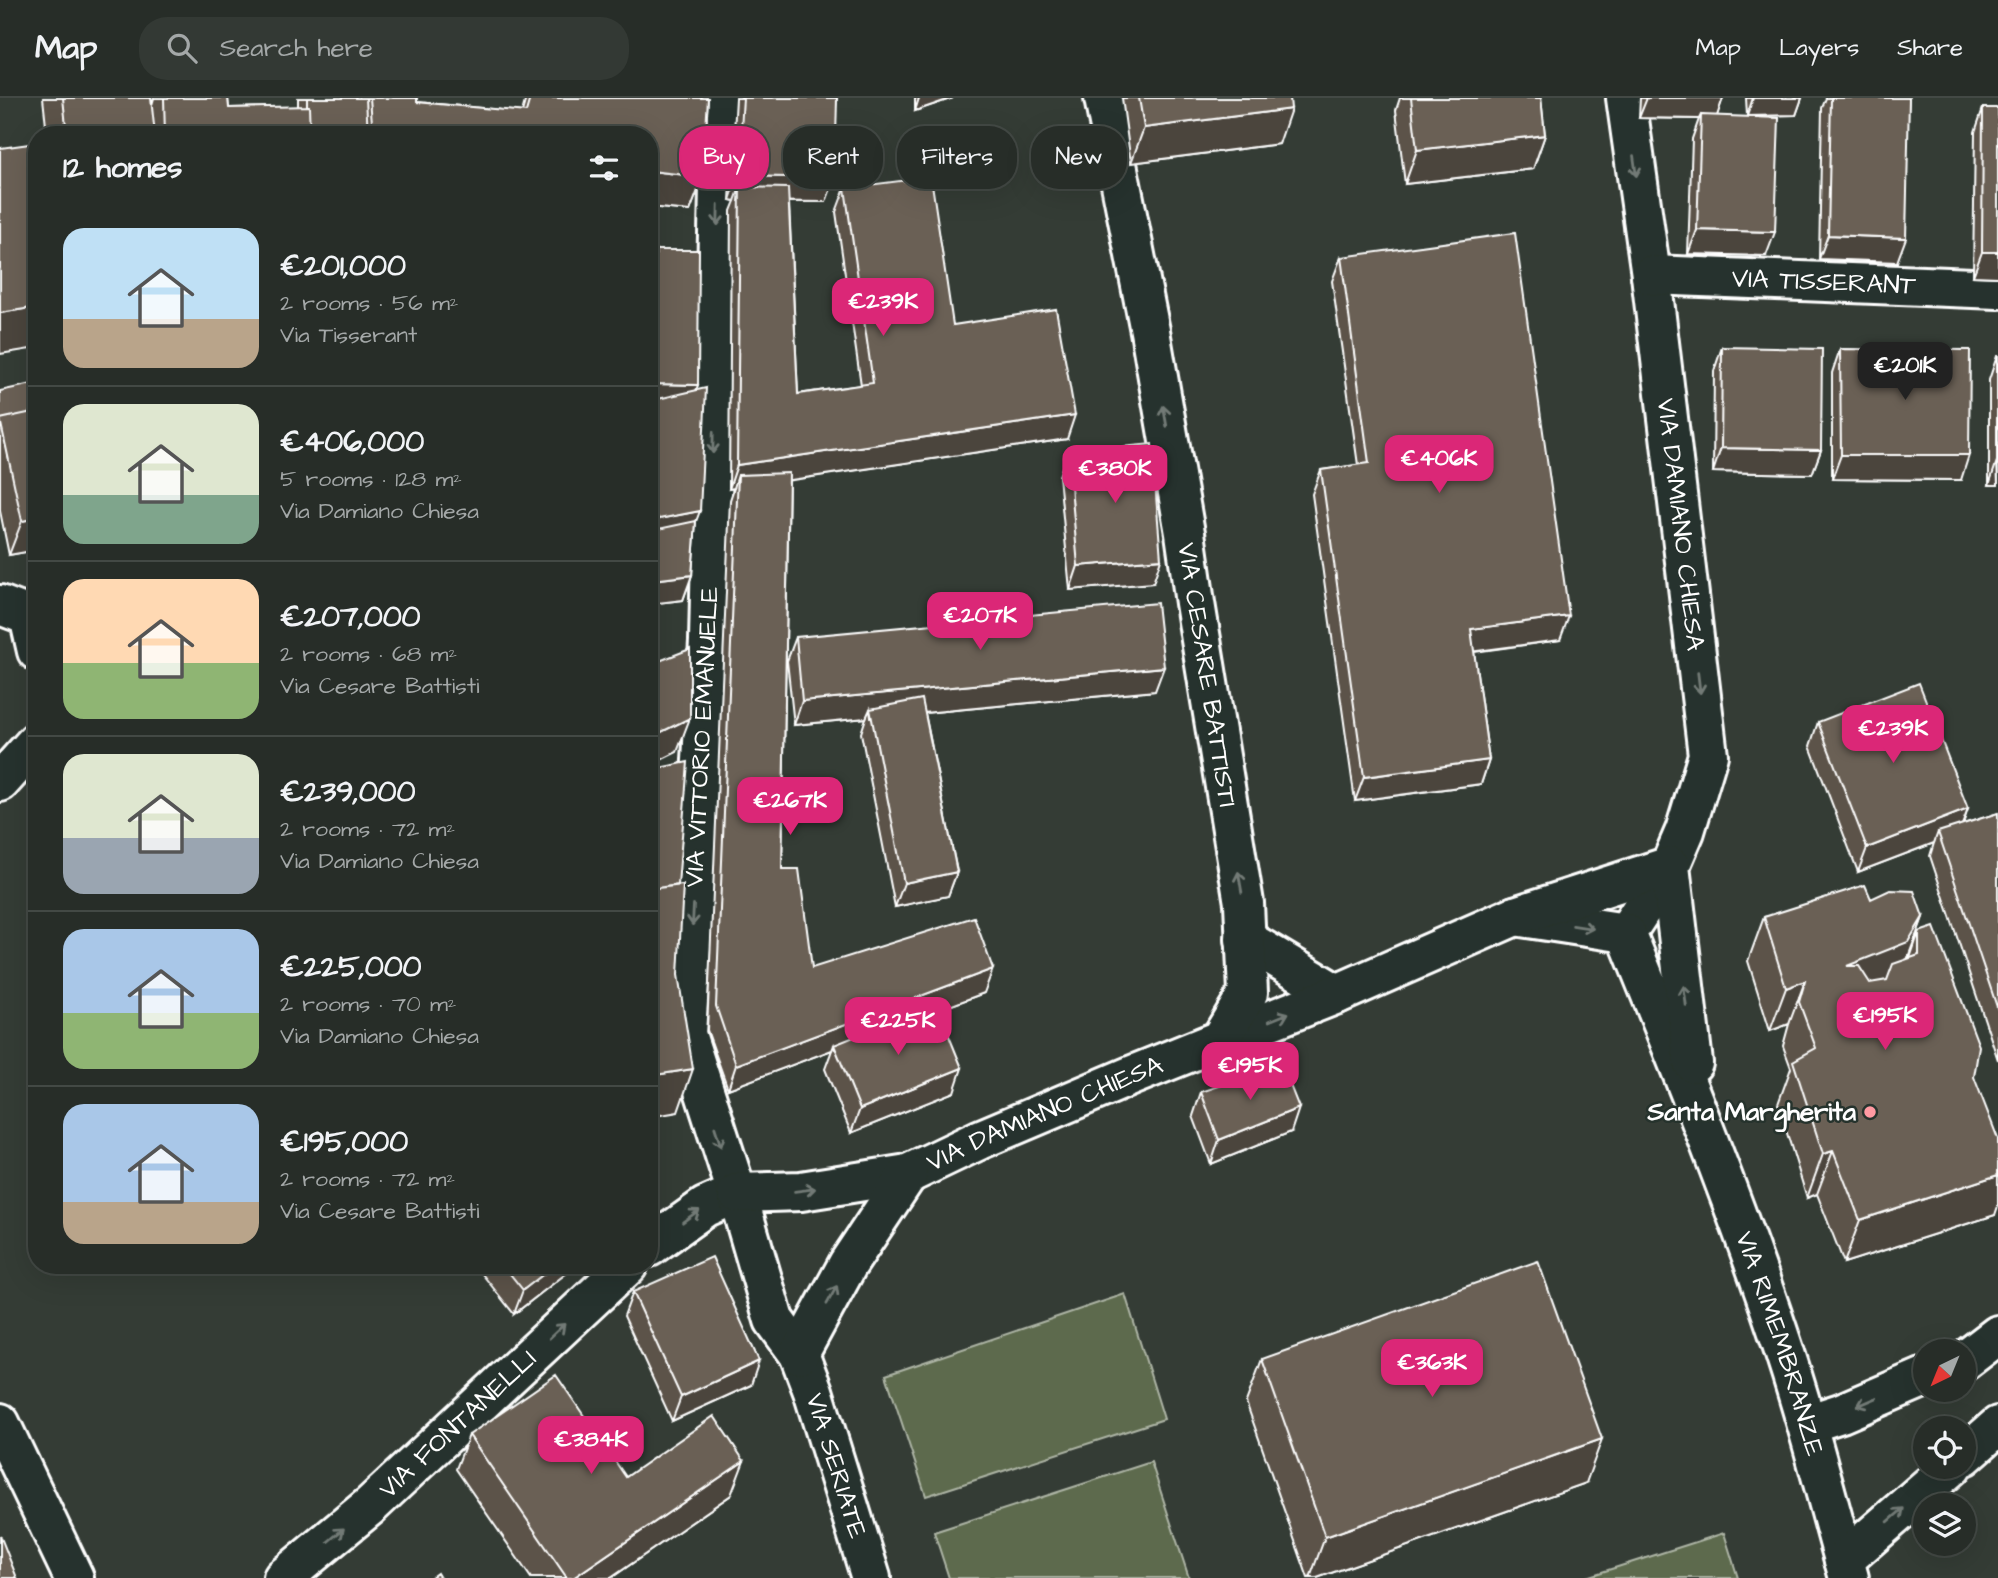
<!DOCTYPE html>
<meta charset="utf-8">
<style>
body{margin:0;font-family:"Architects Daughter",sans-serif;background:#333934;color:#f1f3f6;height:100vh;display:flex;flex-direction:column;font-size:26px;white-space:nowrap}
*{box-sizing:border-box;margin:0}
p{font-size:23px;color:#a4a8a8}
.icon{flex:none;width:38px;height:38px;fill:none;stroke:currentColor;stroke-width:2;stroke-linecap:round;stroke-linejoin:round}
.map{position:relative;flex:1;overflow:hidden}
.drawer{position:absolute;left:28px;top:28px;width:630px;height:1148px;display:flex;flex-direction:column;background:#272d28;border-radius:28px;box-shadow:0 7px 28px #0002,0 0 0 2px #434945}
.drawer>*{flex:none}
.guide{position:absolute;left:679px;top:28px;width:665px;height:63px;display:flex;gap:14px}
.needle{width:46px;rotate:223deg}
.buttons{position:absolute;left:1913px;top:1241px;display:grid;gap:14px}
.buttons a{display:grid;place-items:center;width:63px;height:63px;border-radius:50%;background:#272d28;box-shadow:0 7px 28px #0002,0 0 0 2px #434945;font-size:35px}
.price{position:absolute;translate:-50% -60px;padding:0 16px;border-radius:14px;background:#db2777;color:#fff;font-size:23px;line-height:46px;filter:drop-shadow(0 2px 4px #0008)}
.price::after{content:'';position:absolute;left:50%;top:42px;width:21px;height:16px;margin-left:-10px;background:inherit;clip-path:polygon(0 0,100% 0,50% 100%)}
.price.current{background:#222;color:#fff}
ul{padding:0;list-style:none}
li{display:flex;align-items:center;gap:21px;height:175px;padding:0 35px}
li+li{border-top:2px solid #434945}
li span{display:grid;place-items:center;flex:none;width:196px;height:140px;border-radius:21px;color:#555}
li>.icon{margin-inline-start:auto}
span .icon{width:84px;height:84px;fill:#fffc;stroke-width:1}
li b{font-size:30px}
h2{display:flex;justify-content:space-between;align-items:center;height:84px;padding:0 35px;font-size:30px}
.chip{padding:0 24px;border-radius:28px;background:#272d28;box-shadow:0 7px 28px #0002,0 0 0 2px #434945;font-size:24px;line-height:63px}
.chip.current{background:#db2777;color:#fff}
header{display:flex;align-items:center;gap:42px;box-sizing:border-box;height:98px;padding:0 35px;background:#272d28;border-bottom:2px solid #434945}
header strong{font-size:33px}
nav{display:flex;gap:38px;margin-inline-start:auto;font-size:24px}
.search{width:490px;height:63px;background:#333934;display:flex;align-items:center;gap:18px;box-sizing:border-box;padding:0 24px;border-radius:28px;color:#a4a8a8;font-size:26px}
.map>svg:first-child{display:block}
</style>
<header>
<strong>Map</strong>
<div class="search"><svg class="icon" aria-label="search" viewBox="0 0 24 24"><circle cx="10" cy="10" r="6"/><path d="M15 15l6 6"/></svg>Search here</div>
<nav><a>Map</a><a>Layers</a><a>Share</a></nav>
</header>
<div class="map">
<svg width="1998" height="1480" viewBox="0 0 1998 1480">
<rect width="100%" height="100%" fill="#343c35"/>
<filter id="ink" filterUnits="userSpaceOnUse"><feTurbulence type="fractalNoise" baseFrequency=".0143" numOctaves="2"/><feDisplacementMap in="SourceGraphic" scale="14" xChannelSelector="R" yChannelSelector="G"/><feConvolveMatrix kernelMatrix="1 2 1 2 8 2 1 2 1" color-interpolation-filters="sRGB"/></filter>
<g filter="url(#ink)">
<path fill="#5d6b4d" stroke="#aeb5a6" stroke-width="2" d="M 1125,1196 L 1164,1321 L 926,1398 L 886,1277 Z
M 1151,1364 L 1189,1480 L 949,1480 L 934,1434 Z
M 1724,1435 L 1738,1480 L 1583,1480 Z"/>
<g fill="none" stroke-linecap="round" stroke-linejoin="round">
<defs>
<g id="street">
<path id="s1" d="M 1626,0 L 1651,177 L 1708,657 L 1685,733 L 1670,768 L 1626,835"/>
<path id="s2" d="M 1651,177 L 1998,191"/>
<path d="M 0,507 L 29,518 L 37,553"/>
<path d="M 0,684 L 37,643"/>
<path id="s3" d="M 1515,818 L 1626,835 C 1679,966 1732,1097 1777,1231 C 1805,1313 1826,1397 1849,1480"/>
<path d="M 1245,841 L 1337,896"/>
<path d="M 1220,942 L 1337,896 L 1515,818 L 1670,768 L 1693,965"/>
<path d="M 649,1149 L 705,1109 L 737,1095"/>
<path d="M 1964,1263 L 1998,1237"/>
<path d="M 0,1325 L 74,1480"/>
<path d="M 1807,1326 L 1841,1315 L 1925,1279"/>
<path d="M 1964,1358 L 1998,1328"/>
<path d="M 1844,1462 L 1952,1368"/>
<path id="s4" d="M 283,1480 L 370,1408 L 628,1167"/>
</g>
<g id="secondary">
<path id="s5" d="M 721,0 L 709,543 L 686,936 L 737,1095 L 774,1222 L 799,1256 L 813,1293 L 871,1480"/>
<path id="s6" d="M 737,1095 L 801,1093 L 908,1076 L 979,1042 L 1133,977 L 1220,942 L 1248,895 L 1244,805 L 1195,505 L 1185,435 L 1150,233 L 1104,0"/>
<path d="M 799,1256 L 848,1166 L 908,1076"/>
</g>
</defs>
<use href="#street" stroke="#fff" stroke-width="44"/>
<use href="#secondary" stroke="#fff" stroke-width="44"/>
<use href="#street" stroke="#26332d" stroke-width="38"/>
<use href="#secondary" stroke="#26332d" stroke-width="38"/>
</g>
<path fill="#5c5349" stroke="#fff" stroke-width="2" d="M 43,0 L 151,0 L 152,7 L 154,0 L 228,0 L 229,10 L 298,9 L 298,0 L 417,0 L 417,4 L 522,14 L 526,0 L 708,0 L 703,79 L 690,113 L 649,109 L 649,37 L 47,37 Z
M 736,0 L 837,0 L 826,104 L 789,104 L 798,296 L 861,287 L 836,114 L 845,90 L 953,227 L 1067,341 L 789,382 L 782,771 L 812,870 L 984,895 L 938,912 L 954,994 L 851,1035 L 825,971 L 832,952 L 728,991 L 707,932 L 730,402 L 734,390 L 729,391 L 731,113 L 735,103 L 730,102 Z
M 915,0 L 953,0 L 915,13 Z
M 1122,0 L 1290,0 L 1279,46 L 1131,65 Z
M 1400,0 L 1541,0 L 1545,37 L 1533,71 L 1405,86 L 1396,12 Z
M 1640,0 L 1723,0 L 1717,17 L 1766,158 L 1688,156 L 1692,41 L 1699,21 L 1639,20 Z
M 1746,0 L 1802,0 L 1796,17 L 1747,18 Z
M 1826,0 L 1909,0 L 1897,164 L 1819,161 L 1822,10 Z
M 1983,10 L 1998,179 L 1973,178 L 1975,34 Z
M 656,152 L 696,292 L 696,423 L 692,477 L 683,502 L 649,506 L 649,170 Z
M 1341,159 L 1560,542 L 1474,554 L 1489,662 L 1481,686 L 1355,703 L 1312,396 L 1321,372 L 1358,367 L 1332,183 Z
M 1722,249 L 1821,352 L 1812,376 L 1713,374 L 1714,273 Z
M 1840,251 L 1961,382 L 1832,381 L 1832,275 Z
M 1997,258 L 1998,387 L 1989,387 L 1989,282 Z
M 0,293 L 37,452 L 9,457 L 0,413 Z
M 1068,354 L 1153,485 L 1070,492 L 1059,378 Z
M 796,539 L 1155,593 L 925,615 L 957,774 L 948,798 L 895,809 L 861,635 L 866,620 L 794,627 L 787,563 Z
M 1818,624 L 1968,711 L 1963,726 L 1998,715 L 1998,962 L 1930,758 L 1934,745 L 1858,774 L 1810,648 Z
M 1871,801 L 1923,819 L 1908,860 L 1910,860 L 1919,834 L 1974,979 L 1995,1117 L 1844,1165 L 1817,1096 L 1807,1100 L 1778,1006 L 1791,970 L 1783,948 L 1789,926 L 1770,933 L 1748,863 L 1764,819 Z
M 1201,994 L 1291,1034 L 1211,1066 L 1193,1018 Z
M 475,1167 L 577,1167 L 514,1216 Z
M 633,1194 L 751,1287 L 672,1323 L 624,1218 Z
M 1262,1261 L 1586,1385 L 1317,1480 L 1308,1480 L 1246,1304 Z
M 469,1337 L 626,1379 L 731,1397 L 611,1480 L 531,1480 L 456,1371 Z"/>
<path fill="#4b443c" stroke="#fff" stroke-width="2" d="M 919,0 L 953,0 L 915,13 Z
M 1647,0 L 1723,0 L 1716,21 L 1701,17 L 1699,21 L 1639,20 Z
M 1753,0 L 1802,0 L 1796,17 L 1747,18 Z
M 1291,11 L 1279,46 L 1131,65 L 1144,30 Z
M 1545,37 L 1533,71 L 1405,86 L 1417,52 Z
M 651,73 L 703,79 L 690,113 L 649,109 L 649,79 Z
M 738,78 L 835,80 L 826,104 L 739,103 L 740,89 L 735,103 L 730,102 Z
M 1697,132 L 1775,134 L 1766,158 L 1688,156 Z
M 1828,137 L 1906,140 L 1897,164 L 1819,161 Z
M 1982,154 L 1998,154 L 1998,179 L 1973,178 Z
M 37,209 L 37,250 L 0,256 L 0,215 Z
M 656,286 L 698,287 L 690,311 L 649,303 Z
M 1075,317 L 1067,341 L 738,390 L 738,377 L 734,390 L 729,391 L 737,367 Z
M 1721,350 L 1821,352 L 1812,376 L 1713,374 Z
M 1841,357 L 1969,357 L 1961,382 L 1832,381 Z
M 1997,363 L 1998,387 L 1989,387 Z
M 700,413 L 687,447 L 649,447 L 659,421 Z
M 37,420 L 37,452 L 9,457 L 22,423 Z
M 1161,461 L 1153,485 L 1070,492 L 1078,468 Z
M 692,477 L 683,502 L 649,506 L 649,484 L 653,482 Z
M 1569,518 L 1560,542 L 1462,555 L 1471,531 Z
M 1164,569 L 1155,593 L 871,620 L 870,611 L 866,620 L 794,627 L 802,603 Z
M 690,620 L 677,654 L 649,668 L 649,640 Z
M 1489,662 L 1481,686 L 1355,703 L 1364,679 Z
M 1968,711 L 1959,735 L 1938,734 L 1934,745 L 1858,774 L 1867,750 Z
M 957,774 L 948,798 L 895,809 L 904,785 Z
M 1923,819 L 1907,862 L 1892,888 L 1831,911 L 1847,868 Z
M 993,871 L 984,895 L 835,951 L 834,947 L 832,952 L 728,991 L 736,967 Z
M 1805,883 L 1789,926 L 1770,933 L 1786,890 Z
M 962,970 L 954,994 L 851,1035 L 860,1011 Z
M 693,971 L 678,1014 L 649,1019 L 649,978 Z
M 1299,1010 L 1291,1034 L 1211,1066 L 1219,1042 Z
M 1833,1053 L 1817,1096 L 1807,1100 L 1823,1056 Z
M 1998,1077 L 1998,1108 L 1995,1117 L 1844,1165 L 1860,1122 Z
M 555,1167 L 577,1167 L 514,1216 L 523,1192 Z
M 759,1263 L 751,1287 L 672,1323 L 681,1299 Z
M 1602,1341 L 1586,1385 L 1317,1480 L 1310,1480 L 1325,1439 Z
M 744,1363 L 731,1397 L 611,1480 L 573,1480 Z"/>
<path fill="#6b6155" stroke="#fff" stroke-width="2" d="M 63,0 L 151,0 L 155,37 L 67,37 Z
M 164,0 L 228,0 L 229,10 L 309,8 L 310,37 L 165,37 Z
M 307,0 L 366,0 L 368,37 L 310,37 L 309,8 L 307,8 Z
M 370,0 L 417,0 L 417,4 L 526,14 L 530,0 L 708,0 L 703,79 L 651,73 L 652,61 L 649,61 L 649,37 L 373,37 Z
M 743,0 L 837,0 L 835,80 L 738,78 Z
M 1139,0 L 1290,0 L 1291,11 L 1144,30 Z
M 1411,0 L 1541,0 L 1545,37 L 1417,52 Z
M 1831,0 L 1909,0 L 1906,140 L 1828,137 Z
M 1983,10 L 1998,10 L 1998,154 L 1982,154 Z
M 1701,17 L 1779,20 L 1775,134 L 1697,132 Z
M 37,45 L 37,209 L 0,215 L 0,50 Z
M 931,79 L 953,227 L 1056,211 L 1075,317 L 737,367 L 740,89 L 788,90 L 798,296 L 873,285 L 845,90 Z
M 1515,135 L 1569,518 L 1471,531 L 1489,662 L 1364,679 L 1321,372 L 1369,365 L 1341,159 Z
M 656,152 L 699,152 L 698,287 L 656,286 Z
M 1722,249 L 1822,251 L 1821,352 L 1721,350 Z
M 1840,251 L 1970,252 L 1969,357 L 1841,357 Z
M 1997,258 L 1998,258 L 1998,363 L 1997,363 Z
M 37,285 L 37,313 L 0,321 L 0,322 L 0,293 Z
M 706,290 L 700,413 L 659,421 L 649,407 L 649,303 Z
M 37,313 L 37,420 L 22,423 L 0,321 Z
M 1152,346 L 1161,461 L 1078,468 L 1068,354 Z
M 789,375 L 782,771 L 799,771 L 812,870 L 974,819 L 993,871 L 736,967 L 716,908 L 738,377 Z
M 696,423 L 692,477 L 653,482 L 649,484 L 649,433 Z
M 1157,505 L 1164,569 L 802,603 L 796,539 Z
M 690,551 L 690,620 L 649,640 L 649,567 Z
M 1919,585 L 1968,711 L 1867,750 L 1818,624 Z
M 922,601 L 957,774 L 904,785 L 870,611 Z
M 688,664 L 678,787 L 649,791 L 649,672 Z
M 1998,715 L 1998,912 L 1938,734 Z
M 683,787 L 678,877 L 693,971 L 649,978 L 649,791 Z
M 1865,787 L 1871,801 L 1890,792 L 1914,793 L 1923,819 L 1908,844 L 1847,868 L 1859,868 L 1870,885 L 1887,882 L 1893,866 L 1919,857 L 1919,834 L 1934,829 L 1979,948 L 1974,979 L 1998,1041 L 1998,1077 L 1860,1122 L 1833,1053 L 1823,1056 L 1793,963 L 1816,950 L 1799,904 L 1805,883 L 1786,890 L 1764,819 Z
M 936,906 L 962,970 L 860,1011 L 834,947 Z
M 1282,967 L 1299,1010 L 1219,1042 L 1201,994 Z
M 712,1159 L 759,1263 L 681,1299 L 633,1194 Z
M 1538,1163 L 1602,1341 L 1325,1439 L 1262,1261 Z
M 503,1167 L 555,1167 L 523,1192 Z
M 556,1277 L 626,1379 L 714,1318 L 744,1363 L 573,1480 L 567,1480 L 469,1337 Z
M 0,1437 L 17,1480 L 0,1480 Z
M 437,1475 L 440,1480 L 430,1480 Z"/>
<defs><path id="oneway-shaft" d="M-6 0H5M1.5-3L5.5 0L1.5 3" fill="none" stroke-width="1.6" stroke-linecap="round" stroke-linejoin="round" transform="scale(1.75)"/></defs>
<g stroke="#727a76">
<use href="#oneway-shaft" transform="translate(1635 68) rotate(82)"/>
<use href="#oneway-shaft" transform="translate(718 117) rotate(91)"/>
<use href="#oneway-shaft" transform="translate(1165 318) rotate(-100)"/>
<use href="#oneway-shaft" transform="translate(713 345) rotate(91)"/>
<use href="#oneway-shaft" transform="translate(1699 585) rotate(83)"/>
<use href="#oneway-shaft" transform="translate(1240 784) rotate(-100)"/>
<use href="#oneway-shaft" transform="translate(693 817) rotate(93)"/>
<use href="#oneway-shaft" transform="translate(1583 829) rotate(9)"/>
<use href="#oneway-shaft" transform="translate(1685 898) rotate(-97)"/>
<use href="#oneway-shaft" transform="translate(1279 919) rotate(-22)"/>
<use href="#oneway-shaft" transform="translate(718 1039) rotate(72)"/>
<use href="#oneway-shaft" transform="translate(805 1092) rotate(-7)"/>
<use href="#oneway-shaft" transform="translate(691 1118) rotate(-36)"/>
<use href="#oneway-shaft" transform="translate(832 1197) rotate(-61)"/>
<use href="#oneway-shaft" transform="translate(557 1233) rotate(-43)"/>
<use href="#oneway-shaft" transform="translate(1867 1304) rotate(157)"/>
<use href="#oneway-shaft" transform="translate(1896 1417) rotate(-41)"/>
<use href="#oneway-shaft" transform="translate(336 1437) rotate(-40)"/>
</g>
</g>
<circle fill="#ff9aa2" stroke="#26332d" stroke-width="2.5" cx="1870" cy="1014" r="7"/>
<g text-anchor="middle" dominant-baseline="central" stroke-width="5" stroke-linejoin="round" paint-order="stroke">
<g font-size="26" fill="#fff" stroke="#26332d">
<text stroke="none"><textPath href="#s2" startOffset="173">VIA TISSERANT</textPath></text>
<text stroke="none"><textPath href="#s1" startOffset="430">VIA DAMIANO CHIESA</textPath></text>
<text transform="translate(1207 577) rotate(81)">VIA CESARE BATTISTI</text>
<text transform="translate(702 639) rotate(-87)">VIA VITTORIO EMANUELE</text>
<text stroke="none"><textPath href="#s6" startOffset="322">VIA DAMIANO CHIESA</textPath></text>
<text stroke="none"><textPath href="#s3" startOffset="551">VIA RIMEMBRANZE</textPath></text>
<text stroke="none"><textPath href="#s4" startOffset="233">VIA FONTANELLI</textPath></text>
<text stroke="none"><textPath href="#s5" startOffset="1396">VIA SERIATE</textPath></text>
</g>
<g font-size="26" font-weight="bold" fill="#fff" stroke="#26332d" text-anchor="end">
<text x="1856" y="1014">Santa Margherita</text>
</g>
</g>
</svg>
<div class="buttons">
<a><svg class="needle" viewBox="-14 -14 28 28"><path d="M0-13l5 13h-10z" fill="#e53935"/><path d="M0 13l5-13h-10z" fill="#a4a8a8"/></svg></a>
<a><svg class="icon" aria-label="locate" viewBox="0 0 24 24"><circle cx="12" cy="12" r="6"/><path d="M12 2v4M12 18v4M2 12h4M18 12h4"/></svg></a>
<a><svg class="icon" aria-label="layers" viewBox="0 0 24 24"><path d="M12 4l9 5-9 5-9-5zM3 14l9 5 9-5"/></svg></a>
</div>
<b class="price" style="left:883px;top:240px">€239K</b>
<b class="price current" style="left:1905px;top:304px">€201K</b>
<b class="price" style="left:1439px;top:397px">€406K</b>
<b class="price" style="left:1115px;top:407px">€380K</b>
<b class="price" style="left:980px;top:554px">€207K</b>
<b class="price" style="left:1893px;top:667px">€239K</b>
<b class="price" style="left:790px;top:739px">€267K</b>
<b class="price" style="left:1885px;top:954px">€195K</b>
<b class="price" style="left:898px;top:959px">€225K</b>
<b class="price" style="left:1250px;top:1004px">€195K</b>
<b class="price" style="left:1432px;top:1301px">€363K</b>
<b class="price" style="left:591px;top:1378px">€384K</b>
<div class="guide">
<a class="chip current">Buy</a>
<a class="chip">Rent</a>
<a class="chip">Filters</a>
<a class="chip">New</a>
</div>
<section class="drawer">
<h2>12 homes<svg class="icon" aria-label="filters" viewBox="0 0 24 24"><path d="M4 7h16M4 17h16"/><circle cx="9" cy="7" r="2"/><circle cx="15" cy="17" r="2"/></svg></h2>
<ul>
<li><span style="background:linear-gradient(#bfe0f5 65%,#b9a48a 0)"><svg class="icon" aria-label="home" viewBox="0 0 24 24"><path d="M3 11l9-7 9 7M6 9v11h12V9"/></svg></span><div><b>€201,000</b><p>2 rooms · 56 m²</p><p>Via Tisserant</p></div></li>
<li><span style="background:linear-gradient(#dfe7d0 65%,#7fa58c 0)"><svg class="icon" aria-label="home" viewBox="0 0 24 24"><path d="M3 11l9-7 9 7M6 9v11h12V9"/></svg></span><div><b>€406,000</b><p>5 rooms · 128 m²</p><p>Via Damiano Chiesa</p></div></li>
<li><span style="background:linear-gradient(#ffd9b3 60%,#8fb573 0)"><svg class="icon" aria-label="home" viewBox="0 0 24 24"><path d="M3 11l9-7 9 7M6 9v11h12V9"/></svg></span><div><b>€207,000</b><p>2 rooms · 68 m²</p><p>Via Cesare Battisti</p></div></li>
<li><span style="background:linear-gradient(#dfe7d0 60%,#9aa5b1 0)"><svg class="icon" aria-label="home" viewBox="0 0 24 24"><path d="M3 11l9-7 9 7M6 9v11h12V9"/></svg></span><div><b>€239,000</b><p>2 rooms · 72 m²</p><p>Via Damiano Chiesa</p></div></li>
<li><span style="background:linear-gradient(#a9c7e8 60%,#8fb573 0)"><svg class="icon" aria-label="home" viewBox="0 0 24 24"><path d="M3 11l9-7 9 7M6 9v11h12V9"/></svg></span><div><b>€225,000</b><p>2 rooms · 70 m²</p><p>Via Damiano Chiesa</p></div></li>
<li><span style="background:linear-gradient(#a9c7e8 70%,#b9a48a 0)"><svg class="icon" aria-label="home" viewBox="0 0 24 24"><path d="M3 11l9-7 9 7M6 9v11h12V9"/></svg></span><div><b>€195,000</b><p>2 rooms · 72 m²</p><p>Via Cesare Battisti</p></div></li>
</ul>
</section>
</div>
